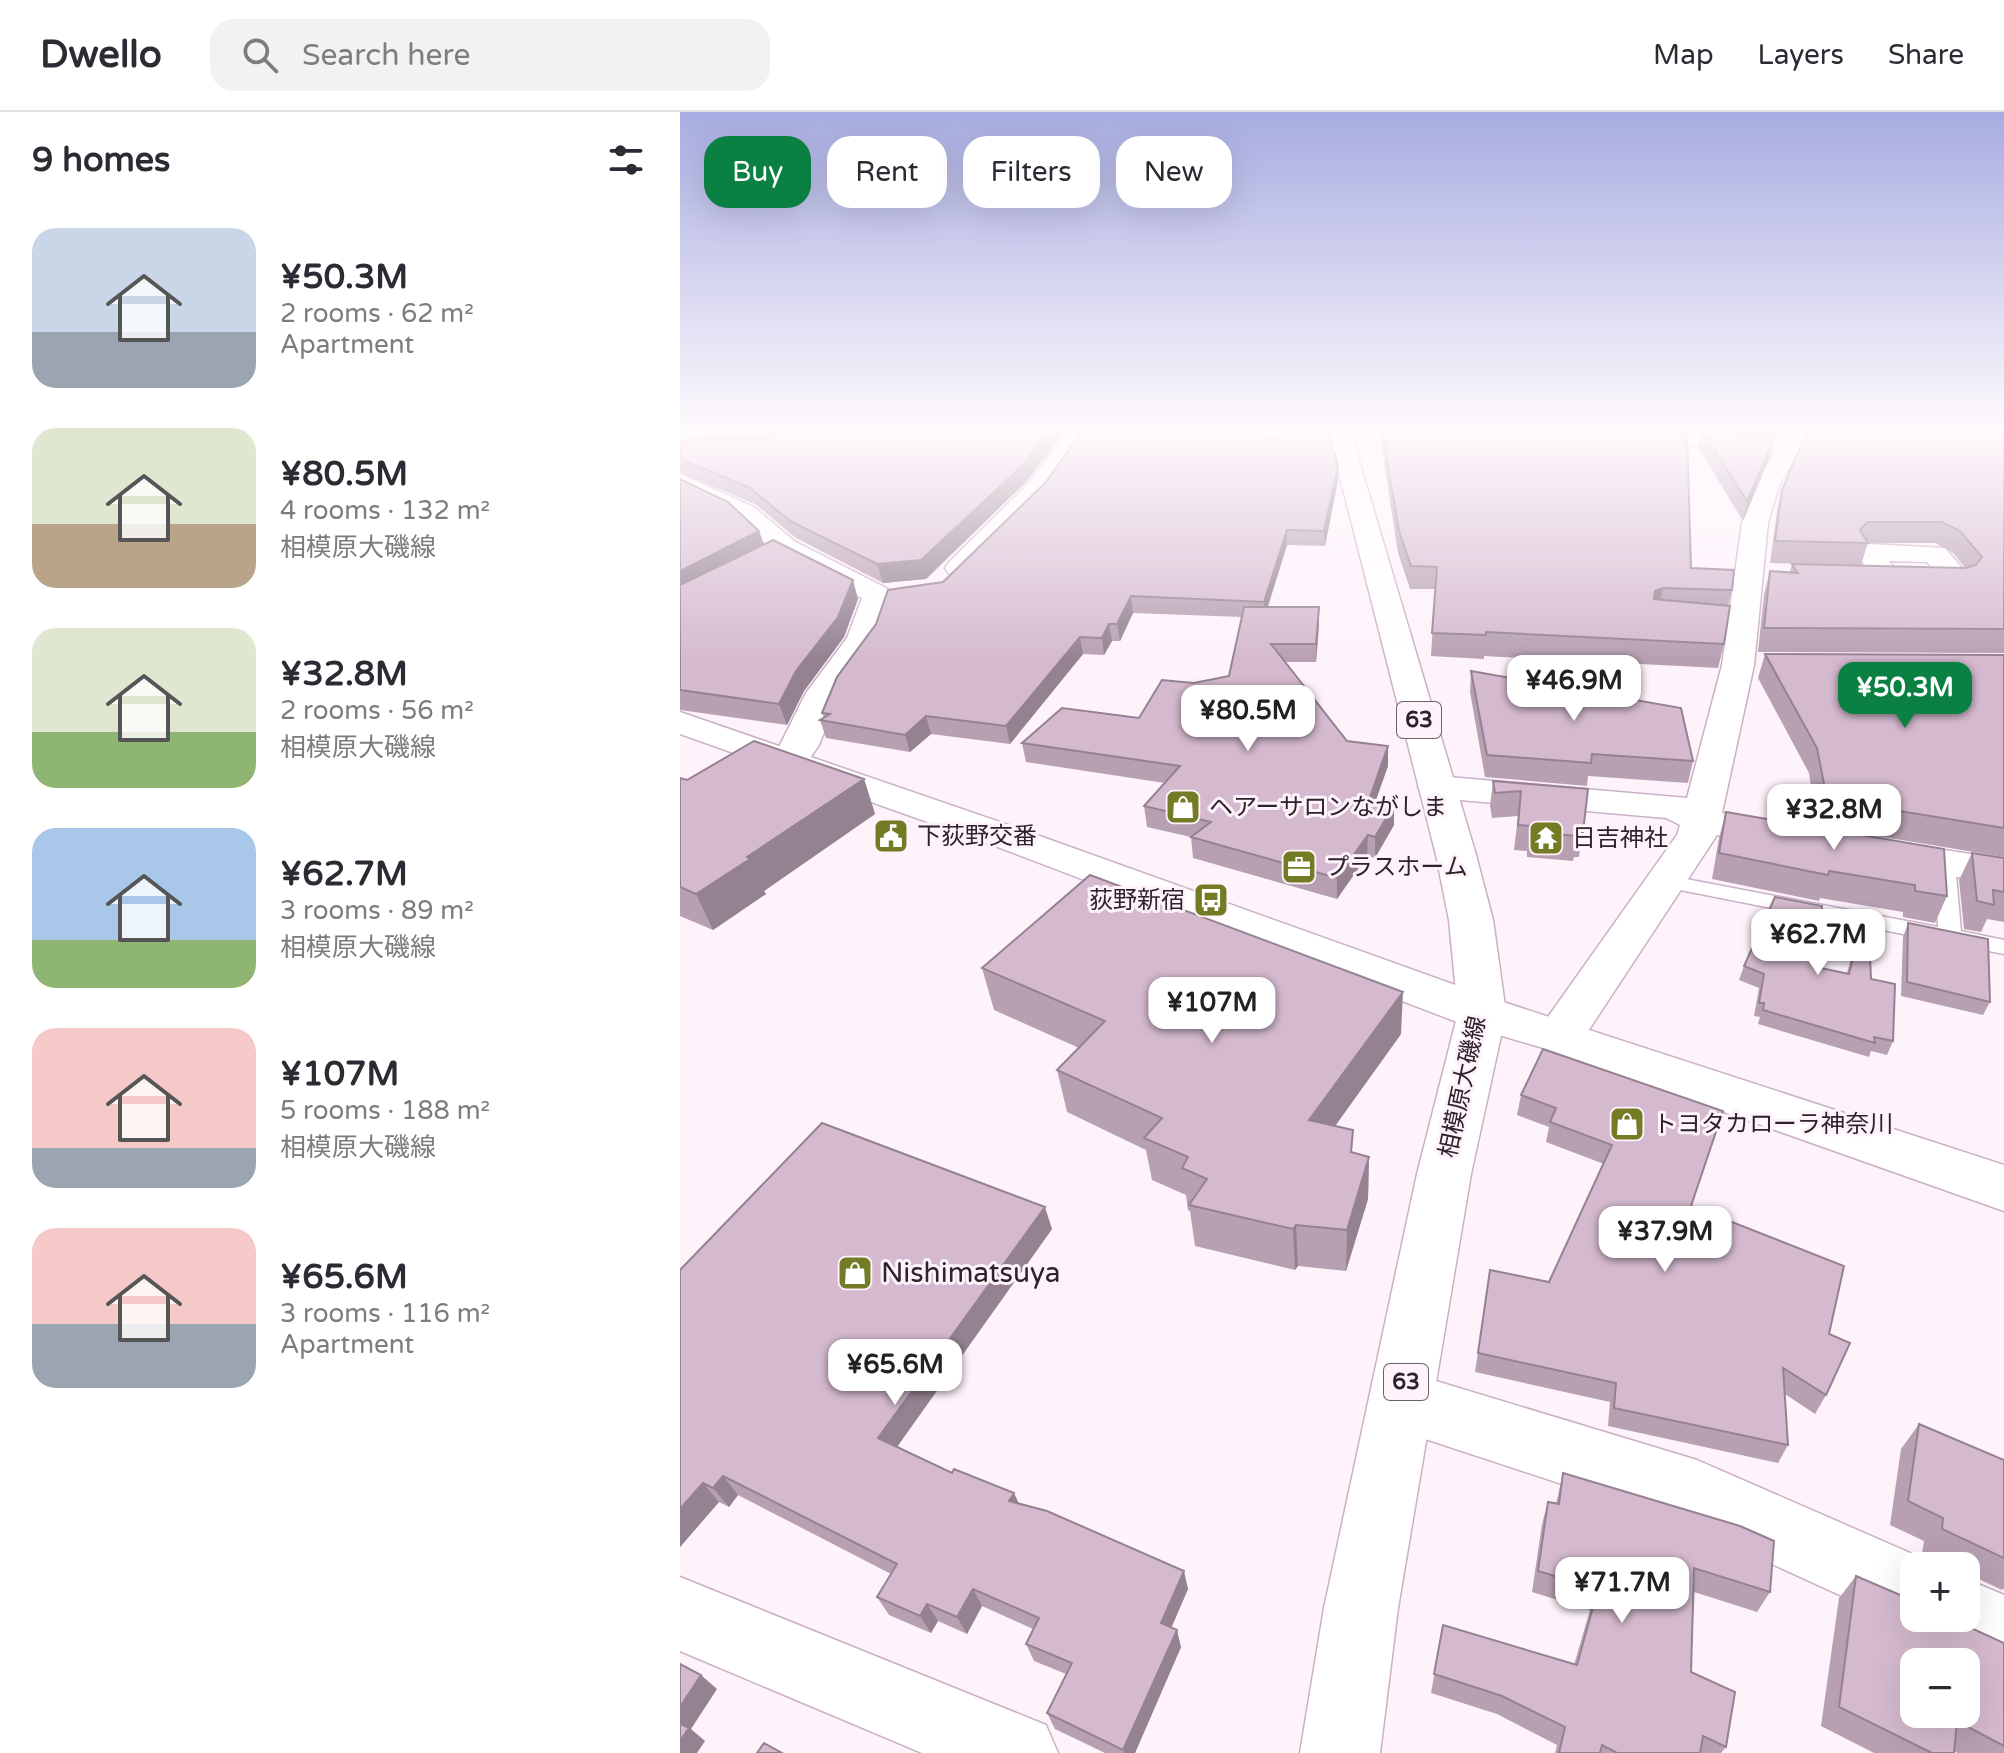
<!DOCTYPE html>
<meta charset="utf-8">
<style>
body{margin:0;font-family:"Varela Round","Noto Sans JP",sans-serif;background:#f2f2f3;color:#2b2b33;height:100vh;display:flex;flex-direction:column;font-size:30px;white-space:nowrap}
*{box-sizing:border-box;margin:0}
p{font-size:26px;color:#7c7c81}
.icon{flex:none;width:44px;height:44px;fill:none;stroke:currentColor;stroke-width:2;stroke-linecap:round;stroke-linejoin:round}
.map{position:relative;flex:1;overflow:hidden}
.drawer{display:flex;flex-direction:column;background:#fff;width:680px}
.drawer>*{flex:none}
.banner{position:absolute;left:24px;top:24px;width:760px;height:72px;display:flex;gap:16px}
.tools{position:absolute;left:1220px;top:1440px;display:grid;gap:16px}
.tools a{display:grid;place-items:center;width:80px;height:80px;border-radius:16px;background:#fff;box-shadow:0 8px 32px #0002;font-size:40px}
.price{position:absolute;translate:-50% -68px;padding:0 18px;border-radius:16px;background:#fff;color:#222;font-size:26px;line-height:52px;filter:drop-shadow(0 2px 4px #0008)}
.price::after{content:'';position:absolute;left:50%;top:48px;width:24px;height:18px;margin-left:-12px;background:inherit;clip-path:polygon(0 0,100% 0,50% 100%)}
.price.active{background:#0b8043;color:#fff}
ul{padding:0;list-style:none}
li{display:flex;align-items:center;gap:24px;height:200px;padding:0 32px}
li span{display:grid;place-items:center;flex:none;width:224px;height:160px;border-radius:24px;color:#555}
li>.icon{margin-inline-start:auto}
span .icon{width:96px;height:96px;fill:#fffc;stroke-width:1}
li b{font-size:34px}
h2{display:flex;justify-content:space-between;align-items:center;height:96px;padding:0 32px;font-size:34px}
.tag{padding:0 28px;border-radius:24px;background:#fff;box-shadow:0 8px 32px #0002;font-size:28px;line-height:72px}
.tag.active{background:#0b8043;color:#fff}
header{display:flex;align-items:center;gap:48px;box-sizing:border-box;height:112px;padding:0 40px;background:#fff;border-bottom:2px solid #e1e1e2}
header strong{font-size:38px}
nav{display:flex;gap:44px;margin-inline-start:auto;font-size:28px}
.search{width:560px;height:72px;background:#f2f2f3;display:flex;align-items:center;gap:20px;box-sizing:border-box;padding:0 28px;border-radius:24px;color:#7c7c81;font-size:30px}
main{display:flex;flex:1;min-height:0}
.map>svg:first-child{display:block}
</style>
<header>
<strong>Dwello</strong>
<div class="search"><svg class="icon" aria-label="search" viewBox="0 0 24 24"><circle cx="10" cy="10" r="6"/><path d="M15 15l6 6"/></svg>Search here</div>
<nav><a>Map</a><a>Layers</a><a>Share</a></nav>
</header>
<main>
<section class="drawer">
<h2>9 homes<svg class="icon" aria-label="filters" viewBox="0 0 24 24"><path d="M4 7h16M4 17h16"/><circle cx="9" cy="7" r="2"/><circle cx="15" cy="17" r="2"/></svg></h2>
<ul>
<li><span style="background:linear-gradient(#c9d6e8 65%,#9aa5b1 0)"><svg class="icon" aria-label="home" viewBox="0 0 24 24"><path d="M3 11l9-7 9 7M6 9v11h12V9"/></svg></span><div><b>¥50.3M</b><p>2 rooms · 62 m²</p><p>Apartment</p></div></li>
<li><span style="background:linear-gradient(#dfe7d0 60%,#b9a48a 0)"><svg class="icon" aria-label="home" viewBox="0 0 24 24"><path d="M3 11l9-7 9 7M6 9v11h12V9"/></svg></span><div><b>¥80.5M</b><p>4 rooms · 132 m²</p><p>相模原大磯線</p></div></li>
<li><span style="background:linear-gradient(#dfe7d0 65%,#8fb573 0)"><svg class="icon" aria-label="home" viewBox="0 0 24 24"><path d="M3 11l9-7 9 7M6 9v11h12V9"/></svg></span><div><b>¥32.8M</b><p>2 rooms · 56 m²</p><p>相模原大磯線</p></div></li>
<li><span style="background:linear-gradient(#a9c7e8 70%,#8fb573 0)"><svg class="icon" aria-label="home" viewBox="0 0 24 24"><path d="M3 11l9-7 9 7M6 9v11h12V9"/></svg></span><div><b>¥62.7M</b><p>3 rooms · 89 m²</p><p>相模原大磯線</p></div></li>
<li><span style="background:linear-gradient(#f6c9c9 75%,#9aa5b1 0)"><svg class="icon" aria-label="home" viewBox="0 0 24 24"><path d="M3 11l9-7 9 7M6 9v11h12V9"/></svg></span><div><b>¥107M</b><p>5 rooms · 188 m²</p><p>相模原大磯線</p></div></li>
<li><span style="background:linear-gradient(#f6c9c9 60%,#9aa5b1 0)"><svg class="icon" aria-label="home" viewBox="0 0 24 24"><path d="M3 11l9-7 9 7M6 9v11h12V9"/></svg></span><div><b>¥65.6M</b><p>3 rooms · 116 m²</p><p>Apartment</p></div></li>
</ul>
</section>
<div class="map">
<svg width="1324" height="1641" viewBox="0 0 1324 1641">
<rect width="100%" height="100%" fill="#fef3fb"/>
<g fill="none" stroke-linecap="round" stroke-linejoin="round">
<defs>
<path id="lane" d="M 1265,746 L 1275,752 L 1281,819 L 1324,828 L 1324,842 L 985,775 L 975,769 L 985,763 L 1258,815 L 1255,752 Z"/>
<path id="street" d="M 5,318 L 30,318 L 8,339 L 0,341 L 0,323 Z
M 921,318 C 948,318 1079,315 1092,332 L 1081,339 L 932,325 Z
M 1108,318 L 1130,318 L 1099,374 L 1088,411 L 1074,553 L 1042,701 L 1064,706 L 1070,714 L 1064,722 L 1050,726 L 1037,723 L 897,936 L 880,942 L 863,936 L 856,924 L 863,912 L 997,723 L 1000,713 L 986,706 L 757,686 L 744,683 L 738,675 L 744,667 L 757,664 L 1007,686 L 1042,553 L 1062,411 L 1075,374 Z
M 394,320 L 405,327 L 366,382 L 289,462 L 269,462 L 265,456 L 269,450 L 348,372 L 386,322 Z
M 0,362 L 74,395 L 114,429 L 208,477 L 213,483 L 198,527 L 160,581 L 139,633 L 124,655 L 111,658 L 98,655 L 93,647 L 126,581 L 167,526 L 182,486 L 94,441 L 56,405 L 0,378 Z
M 1190,432 L 1265,436 L 1291,467 L 1287,473 C 1269,477 1232,480 1218,469 L 1206,473 L 1196,471 L 1176,440 L 1180,434 ZM 1209,449 L 1247,450 L 1254,458 L 1230,458 L 1218,462 Z
M 1204,729 L 1324,747 L 1324,773 L 1190,750 L 1184,741 L 1190,732 Z
M 723,1259 L 1017,1348 L 1260,1454 L 1234,1454 L 1234,1506 L 1286,1506 L 1286,1467 L 1324,1483 L 1324,1560 L 1260,1530 L 1251,1509 L 1234,1517 L 1009,1414 L 700,1312 L 691,1290 L 700,1268 Z
M 0,1465 L 366,1613 L 378,1641 L 242,1641 L 0,1539 Z"/>
<path id="secondary" d="M 0,600 L 343,718 L 817,888 L 1324,1053 L 1324,1099 L 863,936 L 785,913 L 315,734 L 0,622 Z"/>
<path id="primary" d="M 648,318 L 670,318 L 796,743 L 813,808 L 826,901 L 791,1062 L 718,1496 L 700,1641 L 620,1641 L 644,1496 L 737,1062 L 778,901 L 769,808 L 756,743 Z"/>
</defs>
<use href="#lane" stroke="#cbb0c5" stroke-width="3"/>
<use href="#street" stroke="#cbb0c5" stroke-width="3"/>
<use href="#secondary" stroke="#cbb0c5" stroke-width="3"/>
<use href="#primary" stroke="#cbb0c5" stroke-width="3"/>
<use href="#lane" fill="#fff" fill-rule="evenodd"/>
<use href="#street" fill="#fff" fill-rule="evenodd"/>
<use href="#secondary" fill="#fff" fill-rule="evenodd"/>
<use href="#primary" fill="#fff" fill-rule="evenodd"/>
</g>
<path fill="#b7a0b2" d="M 19,318 L 389,318 L 384,320 L 346,370 L 246,467 L 203,471 L 116,426 L 75,392 L 0,361 L 0,328 L 23,327 Z
M 397,318 L 580,318 L 581,324 L 658,368 L 645,434 L 607,433 L 588,495 L 639,495 L 639,513 L 636,550 L 605,550 L 667,629 L 708,654 L 695,689 L 714,713 L 695,746 L 687,744 L 657,787 L 513,746 L 511,725 L 467,715 L 464,694 L 485,671 L 346,650 L 342,631 L 459,606 L 514,571 L 549,564 L 562,505 L 453,501 L 440,529 L 432,529 L 424,543 L 403,542 L 330,632 L 251,622 L 230,640 L 146,626 L 140,608 L 144,606 L 142,601 L 263,470 L 366,370 L 401,322 Z
M 699,318 L 1007,318 L 1011,456 L 1052,478 L 1048,494 L 1044,532 L 1038,556 L 804,544 L 804,547 L 751,544 L 755,477 L 730,477 L 718,441 Z
M 1022,318 L 1091,342 L 1063,409 L 1018,335 Z
M 1047,318 L 1105,318 L 1101,323 Z
M 1324,318 L 1324,541 L 1078,540 L 1084,482 L 1090,459 L 1110,460 L 1112,452 L 1285,456 L 1273,441 L 1255,431 L 1188,431 L 1181,453 L 1090,451 L 1097,399 L 1102,378 Z
M 0,367 L 84,433 L 178,487 L 164,525 L 124,579 L 107,613 L 0,598 Z
M 1085,542 L 1324,543 L 1324,745 L 1131,713 L 1135,701 L 1129,661 L 1078,566 Z
M 791,559 L 1013,649 L 1008,671 L 908,664 L 907,674 L 805,665 L 790,580 Z
M 0,666 L 7,668 L 184,667 L 195,702 L 84,779 L 86,782 L 33,818 L 0,804 Z
M 813,669 L 908,677 L 903,720 L 899,745 L 894,745 L 893,749 L 847,745 L 847,739 L 834,738 L 838,704 L 812,706 L 810,694 Z
M 1046,700 L 1267,784 L 1255,811 L 1223,805 L 1223,800 L 1140,786 L 1139,789 L 1032,767 L 1039,726 Z
M 1292,741 L 1324,746 L 1324,810 L 1307,807 L 1301,820 L 1284,817 L 1279,768 Z
M 1228,811 L 1310,890 L 1303,903 L 1221,884 L 1223,825 Z
M 1180,818 L 1191,867 L 1213,929 L 1207,943 L 1191,939 L 1189,945 L 1078,912 L 1080,905 L 1074,904 L 1079,876 L 1059,868 L 1064,854 L 1136,855 L 1167,861 L 1175,832 Z
M 302,856 L 721,922 L 655,1014 L 673,1018 L 672,1040 L 689,1045 L 688,1087 L 666,1159 L 618,1154 L 615,1158 L 515,1134 L 510,1099 L 508,1098 L 506,1083 L 472,1068 L 466,1038 L 387,1000 L 377,958 L 399,936 L 314,898 Z
M 863,937 L 1011,1094 L 1149,1222 L 1146,1283 L 1135,1302 L 1105,1282 L 1108,1333 L 1098,1351 L 928,1314 L 930,1290 L 795,1260 L 810,1158 L 869,1170 L 924,1052 L 866,1030 L 869,1015 L 837,1003 L 841,983 Z
M 372,1117 L 217,1335 L 339,1392 L 508,1477 L 491,1516 L 501,1535 L 455,1641 L 425,1641 L 375,1617 L 367,1601 L 386,1562 L 354,1549 L 346,1532 L 353,1517 L 302,1494 L 287,1522 L 258,1509 L 251,1521 L 209,1503 L 197,1485 L 211,1462 L 58,1383 L 49,1395 L 39,1390 L 0,1435 L 0,1158 Z
M 1239,1312 L 1324,1348 L 1324,1476 L 1322,1478 L 1286,1461 L 1286,1454 L 1270,1454 L 1242,1441 L 1244,1429 L 1210,1413 L 1221,1337 Z
M 883,1361 L 1090,1480 L 1077,1500 L 1014,1480 L 1011,1560 L 1046,1635 L 1041,1641 L 875,1641 L 877,1633 L 817,1602 L 751,1581 L 763,1513 L 894,1553 L 910,1498 L 852,1480 L 862,1412 L 868,1390 L 876,1392 Z
M 1176,1464 L 1324,1531 L 1324,1641 L 1278,1641 L 1274,1639 L 1274,1641 L 1194,1641 L 1141,1614 L 1159,1486 Z"/>
<path fill="#958291" d="M 370,318 L 389,318 L 384,320 L 346,370 L 246,467 L 203,471 L 197,452 Z
M 1095,324 L 1091,342 L 1063,409 L 1067,389 Z
M 658,354 L 658,368 L 645,434 L 644,419 Z
M 607,418 L 607,433 L 584,506 L 584,490 Z
M 79,419 L 86,437 L 0,482 L 0,459 Z
M 173,468 L 178,487 L 164,525 L 124,579 L 107,613 L 99,592 L 116,559 Z
M 983,476 L 978,499 L 971,502 L 975,479 Z
M 451,484 L 453,501 L 440,529 L 437,512 Z
M 639,495 L 639,513 L 636,550 L 636,532 Z
M 429,512 L 432,529 L 424,543 L 422,526 Z
M 400,525 L 403,542 L 330,632 L 326,614 Z
M 246,604 L 251,622 L 230,640 L 225,623 Z
M 708,634 L 708,654 L 689,708 L 689,688 Z
M 184,667 L 195,702 L 84,779 L 86,782 L 33,818 L 16,782 L 67,745 Z
M 714,693 L 714,713 L 695,746 L 695,725 Z
M 688,723 L 687,744 L 657,787 L 657,766 Z
M 723,880 L 721,922 L 630,1049 L 629,1008 Z
M 689,1045 L 688,1087 L 666,1159 L 667,1118 Z
M 365,1095 L 372,1117 L 209,1346 L 198,1326 Z
M 616,1113 L 618,1154 L 615,1158 L 613,1117 Z
M 43,1364 L 58,1383 L 49,1395 L 33,1376 Z
M 23,1371 L 39,1390 L 0,1435 L 0,1397 Z
M 334,1381 L 343,1400 L 329,1389 Z
M 504,1459 L 508,1477 L 486,1528 L 481,1511 Z
M 293,1477 L 302,1494 L 287,1522 L 277,1505 Z
M 247,1492 L 258,1509 L 251,1521 L 240,1504 Z
M 497,1518 L 501,1535 L 455,1641 L 445,1641 L 443,1638 Z
M 21,1563 L 37,1577 L 11,1617 L 25,1629 L 17,1641 L 0,1641 L 0,1595 Z"/>
<path fill="#d5bacf" stroke="#958291" stroke-width="2" fill-rule="evenodd" d="M 92,318 L 370,318 L 343,353 L 241,448 L 197,452 L 110,409 L 69,375 L 0,347 L 0,328 L 86,327 L 95,320 Z
M 403,318 L 580,318 L 581,324 L 649,322 L 658,354 L 644,419 L 607,418 L 584,490 L 451,484 L 437,512 L 429,512 L 422,526 L 400,525 L 326,614 L 246,604 L 225,623 L 140,608 L 150,602 L 142,601 L 157,565 L 196,512 L 208,478 L 263,470 L 366,370 Z
M 702,318 L 1007,318 L 1011,456 L 1054,458 L 1052,478 L 983,476 L 975,479 L 974,487 L 1050,494 L 1044,532 L 806,520 L 806,523 L 752,521 L 757,455 L 731,454 L 719,419 Z
M 1022,318 L 1095,324 L 1067,389 Z
M 1128,318 L 1324,318 L 1324,517 L 1084,516 L 1090,459 L 1118,461 L 1112,452 L 1285,456 L 1296,453 L 1302,445 L 1280,419 L 1262,410 L 1187,410 L 1180,418 L 1188,431 L 1095,429 L 1102,378 Z
M 0,367 L 48,390 L 79,419 L 0,459 Z
M 93,428 L 173,468 L 158,505 L 116,559 L 99,592 L 0,578 L 0,473 Z
M 564,495 L 639,495 L 636,532 L 591,532 L 667,629 L 708,634 L 689,688 L 714,693 L 695,725 L 688,723 L 657,766 L 511,725 L 531,710 L 464,694 L 500,654 L 342,631 L 382,596 L 459,606 L 482,568 L 514,571 L 549,564 Z
M 1085,542 L 1324,543 L 1324,716 L 1140,686 L 1145,677 L 1137,636 Z
M 791,559 L 1001,596 L 1013,649 L 912,642 L 911,651 L 807,643 Z
M 74,629 L 184,667 L 67,745 L 70,747 L 16,782 L 0,775 L 0,666 L 7,668 Z
M 813,669 L 908,677 L 903,720 L 898,720 L 897,724 L 851,720 L 851,714 L 838,713 L 841,679 L 815,681 Z
M 1046,700 L 1264,737 L 1267,784 L 1235,779 L 1235,773 L 1149,759 L 1148,763 L 1039,741 Z
M 1292,741 L 1324,746 L 1324,780 L 1313,778 L 1314,793 L 1297,789 Z
M 410,763 L 723,880 L 629,1008 L 673,1018 L 671,1040 L 689,1045 L 667,1118 L 616,1113 L 613,1117 L 509,1093 L 527,1067 L 502,1056 L 508,1045 L 464,1026 L 482,1006 L 377,958 L 425,909 L 302,856 Z
M 1095,785 L 1142,794 L 1136,855 L 1169,862 L 1180,818 L 1189,819 L 1191,867 L 1215,872 L 1213,929 L 1194,925 L 1195,931 L 1083,898 L 1084,891 L 1079,891 L 1084,862 L 1064,854 Z
M 1228,811 L 1308,827 L 1310,890 L 1227,870 Z
M 863,937 L 1043,999 L 1011,1094 L 1164,1154 L 1149,1222 L 1170,1231 L 1146,1283 L 1103,1256 L 1108,1333 L 934,1296 L 936,1271 L 798,1241 L 810,1158 L 869,1170 L 932,1033 L 870,1010 L 876,996 L 841,983 Z
M 142,1011 L 365,1095 L 198,1326 L 272,1361 L 274,1357 L 334,1381 L 329,1389 L 367,1399 L 504,1459 L 481,1511 L 497,1518 L 443,1638 L 367,1601 L 392,1551 L 346,1532 L 359,1506 L 293,1477 L 277,1505 L 247,1492 L 240,1504 L 197,1485 L 217,1452 L 43,1364 L 33,1376 L 23,1371 L 0,1397 L 0,1158 Z
M 1239,1312 L 1324,1348 L 1324,1446 L 1262,1417 L 1263,1406 L 1228,1389 Z
M 883,1361 L 1060,1414 L 1094,1429 L 1090,1480 L 1014,1456 L 1011,1560 L 1055,1580 L 1046,1635 L 1023,1624 L 1020,1641 L 937,1641 L 922,1633 L 920,1641 L 879,1641 L 885,1615 L 822,1584 L 754,1562 L 763,1513 L 897,1553 L 918,1477 L 858,1459 L 868,1390 L 879,1392 Z
M 1176,1464 L 1234,1489 L 1234,1506 L 1277,1506 L 1280,1511 L 1324,1531 L 1324,1634 L 1277,1609 L 1274,1641 L 1252,1641 L 1159,1595 ZM 1234,1550 L 1286,1550 L 1286,1602 L 1234,1602 Z
M 0,1552 L 21,1563 L 0,1595 Z
M 0,1612 L 9,1616 L 0,1629 Z
M 84,1631 L 102,1641 L 77,1641 Z"/>
<linearGradient id="sky" x2="0" y2="1"><stop stop-color="#a7ace1"/><stop offset="0.58" stop-color="#fffafd"/><stop offset="1" stop-color="#fffafd" stop-opacity="0"/></linearGradient>
<rect width="1324" height="548" fill="url(#sky)"/>
<defs>
<symbol id="shop-square" viewBox="-11 -11 22 22"><rect x="-9" y="-9" width="18" height="18" rx="4" fill="#737b25" stroke="#fef3fb"/><path d="M-5-2.5h2.3a2.7 3.5 0 0 1 5.4 0H5L5.5 6h-11ZM-1.5-2.5h3a1.5 2.3 0 0 0-3 0Z" fill="#fff"/></symbol>
<symbol id="civic-square" viewBox="-11 -11 22 22"><rect x="-9" y="-9" width="18" height="18" rx="4" fill="#737b25" stroke="#fef3fb"/><path d="M-.6-6.5H3V-4.5H.6V-3L4-1V1h2V6H-6V1h2V-1L-.6-3ZM-1.2 2.5V6h2.4V2.5Z" fill="#fff"/></symbol>
<symbol id="temple-square" viewBox="-11 -11 22 22"><rect x="-9" y="-9" width="18" height="18" rx="4" fill="#737b25" stroke="#fef3fb"/><path d="M0-6L5-2H3V0L6.5 2.5H4V6H1.5V3h-3V6H-4V2.5H-6.5L-3 0V-2H-5Z" fill="#fff"/></symbol>
<symbol id="office-square" viewBox="-11 -11 22 22"><rect x="-9" y="-9" width="18" height="18" rx="4" fill="#737b25" stroke="#fef3fb"/><path d="M-6-3h4V-5.5h4V-3h4V5H-6ZM-1-4.5V-3h2v-1.5ZM-6 0V1H6V0Z" fill="#fff"/></symbol>
<symbol id="bus-square" viewBox="-11 -11 22 22"><rect x="-9" y="-9" width="18" height="18" rx="4" fill="#737b25" stroke="#fef3fb"/><path d="M-5-6H5V4H4V6H2V4H-2V6H-4V4H-5ZM-3.5-4V0h7V-4ZM-3.5 1.2v1.5H-2V1.2ZM2 1.2v1.5H3.5V1.2Z" fill="#fff"/></symbol>
</defs>
<g fill-rule="evenodd">
<use href="#shop-square" x="483" y="675" width="40" height="40"/>
<use href="#civic-square" x="191" y="704" width="40" height="40"/>
<use href="#temple-square" x="846" y="706" width="40" height="40"/>
<use href="#office-square" x="599" y="735" width="40" height="40"/>
<use href="#bus-square" x="511" y="768" width="40" height="40"/>
<use href="#shop-square" x="927" y="992" width="40" height="40"/>
<use href="#shop-square" x="155" y="1141" width="40" height="40"/>
</g>
<g text-anchor="middle" dominant-baseline="central" stroke-width="6" stroke-linejoin="round" paint-order="stroke">
<g fill="#fef3fb" stroke="#6c6169" stroke-width="2">
<rect x="717" y="590" width="44" height="36" rx="6"/>
<rect x="704" y="1252" width="44" height="36" rx="6"/>
</g>
<g font-size="22" font-weight="bold" fill="#2e232b">
<text x="739" y="608">63</text>
<text x="726" y="1270">63</text>
</g>
<g font-size="24" fill="#2e232b" stroke="#fef3fb" text-anchor="start">
<text x="529" y="695">ヘアーサロンながしま</text>
<text x="237" y="724">下荻野交番</text>
<text x="892" y="726">日吉神社</text>
<text x="645" y="755">プラスホーム</text>
<text x="505" y="788" text-anchor="end">荻野新宿</text>
<text x="973" y="1012">トヨタカローラ神奈川</text>
</g>
<g font-size="24" fill="#2e232b" stroke="#fef3fb">
<text transform="translate(783 975) rotate(-78)">相模原大磯線</text>
</g>
<g font-size="28" fill="#2e232b" stroke="#fef3fb" text-anchor="start">
<text x="201" y="1161">Nishimatsuya</text>
</g>
</g>
</svg>
<div class="tools">
<a>+</a>
<a>−</a>
</div>
<b class="price" style="left:894px;top:611px">¥46.9M</b>
<b class="price active" style="left:1225px;top:618px">¥50.3M</b>
<b class="price" style="left:568px;top:641px">¥80.5M</b>
<b class="price" style="left:1154px;top:740px">¥32.8M</b>
<b class="price" style="left:1138px;top:865px">¥62.7M</b>
<b class="price" style="left:532px;top:933px">¥107M</b>
<b class="price" style="left:985px;top:1162px">¥37.9M</b>
<b class="price" style="left:215px;top:1295px">¥65.6M</b>
<b class="price" style="left:942px;top:1513px">¥71.7M</b>
<div class="banner">
<a class="tag active">Buy</a>
<a class="tag">Rent</a>
<a class="tag">Filters</a>
<a class="tag">New</a>
</div>
</div>
</main>
